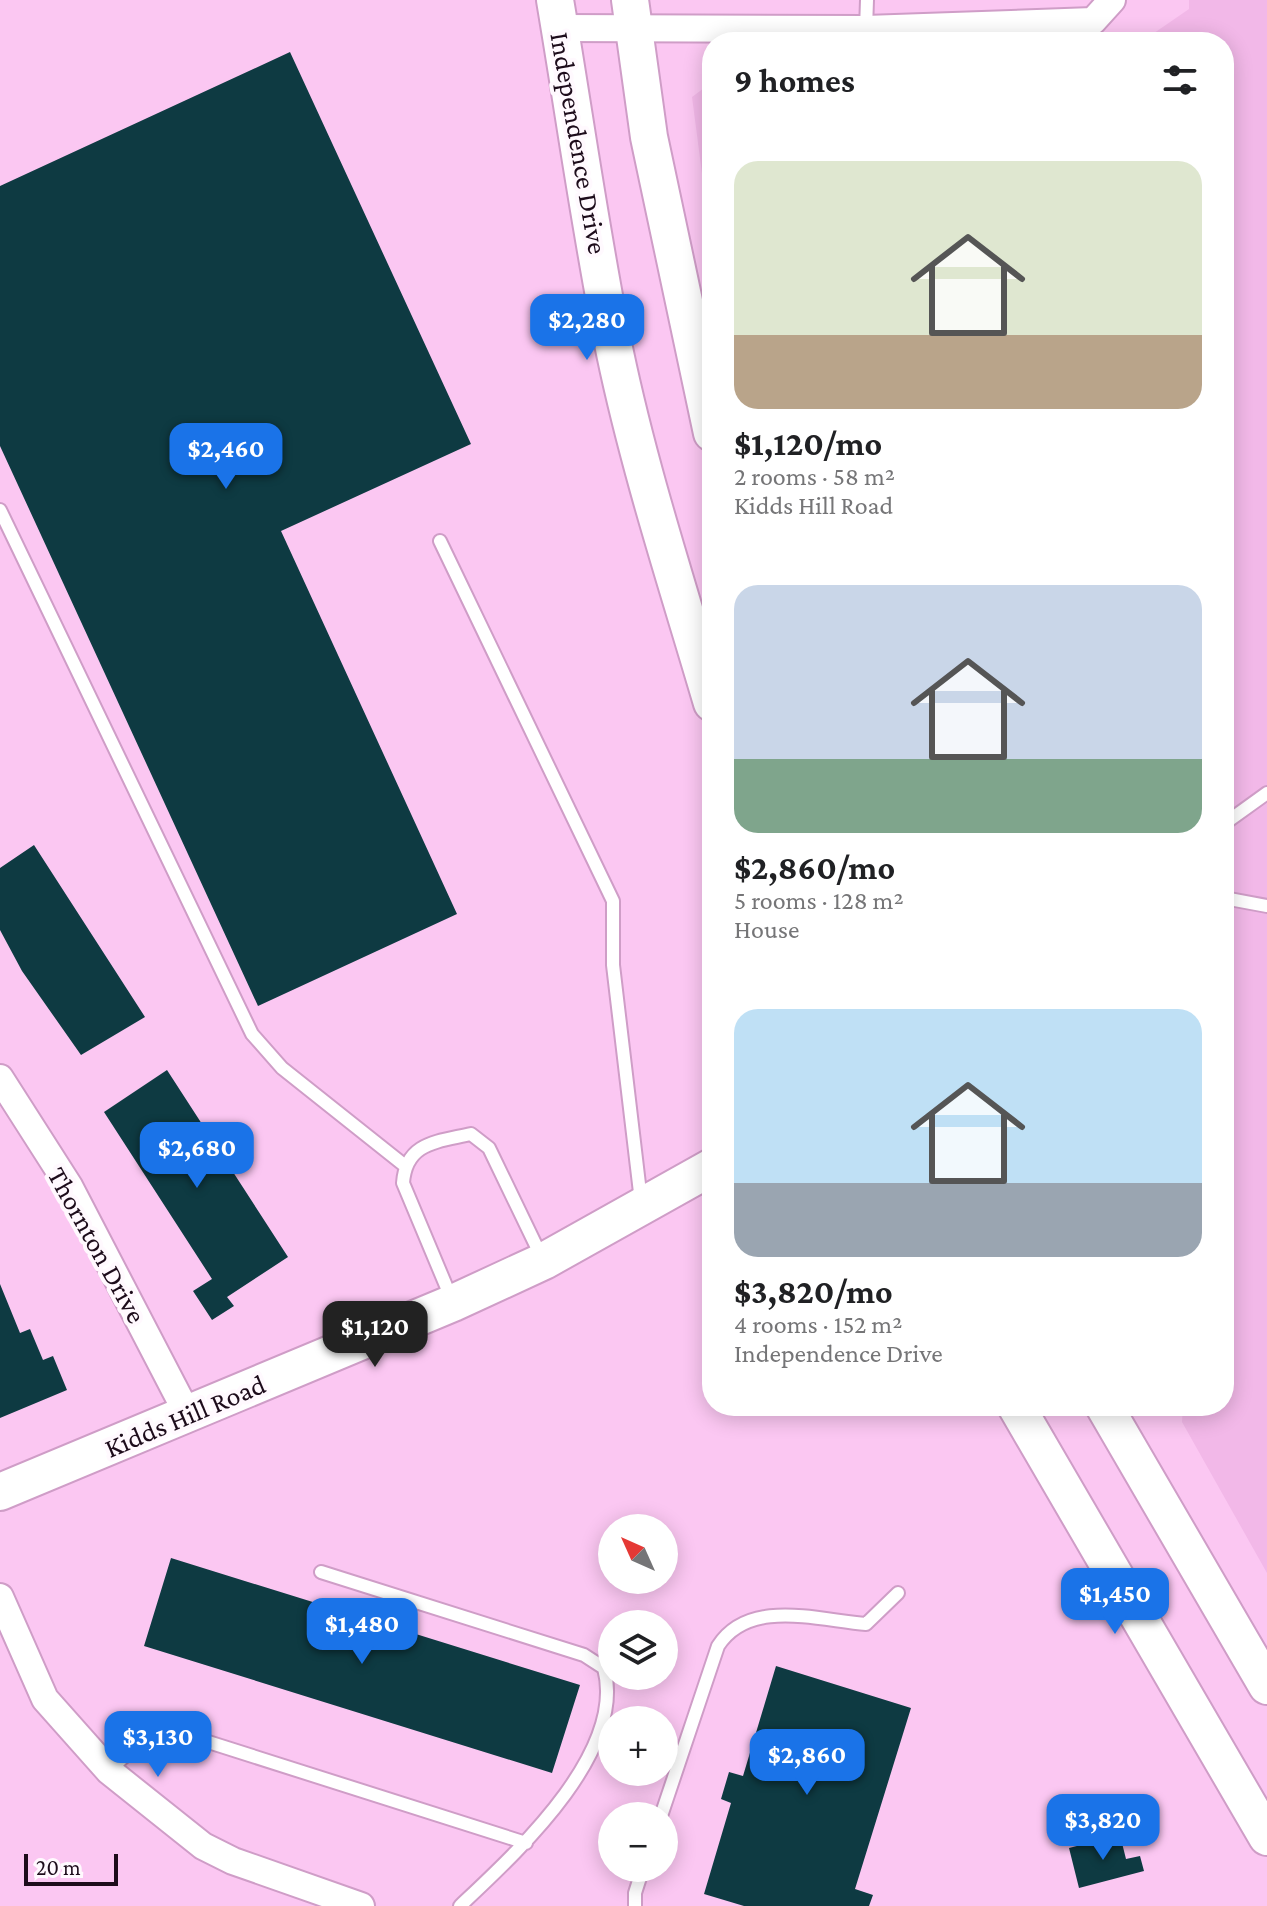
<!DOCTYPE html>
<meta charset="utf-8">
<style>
body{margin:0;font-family:"Crimson Pro",serif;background:#f2f2f2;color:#202124;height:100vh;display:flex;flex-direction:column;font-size:30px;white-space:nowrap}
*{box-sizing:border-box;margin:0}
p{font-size:26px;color:#757577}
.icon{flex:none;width:44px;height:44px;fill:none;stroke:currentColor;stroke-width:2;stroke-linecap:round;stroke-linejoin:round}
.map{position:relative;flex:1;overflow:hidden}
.drawer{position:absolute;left:702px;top:32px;width:532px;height:1384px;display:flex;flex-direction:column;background:#fff;border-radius:32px;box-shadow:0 4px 20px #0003}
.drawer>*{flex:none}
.needle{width:52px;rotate:315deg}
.buttons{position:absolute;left:598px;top:1514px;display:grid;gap:16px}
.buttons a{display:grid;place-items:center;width:80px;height:80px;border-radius:50%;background:#fff;box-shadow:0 4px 20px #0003;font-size:40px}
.scale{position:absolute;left:24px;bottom:20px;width:94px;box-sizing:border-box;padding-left:8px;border:4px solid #1d0c1b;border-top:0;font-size:22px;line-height:28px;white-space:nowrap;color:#1d0c1b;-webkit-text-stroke:6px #fff9fe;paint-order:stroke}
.price{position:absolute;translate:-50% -68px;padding:0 18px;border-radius:16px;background:#1a73e8;color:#fff;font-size:26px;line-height:52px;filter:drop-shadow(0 2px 4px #0008)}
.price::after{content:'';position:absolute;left:50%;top:48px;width:24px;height:18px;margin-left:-12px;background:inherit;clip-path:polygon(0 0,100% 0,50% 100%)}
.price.on{background:#222;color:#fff}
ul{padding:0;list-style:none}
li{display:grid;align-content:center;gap:16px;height:424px;padding:0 32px}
li span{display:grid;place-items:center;height:248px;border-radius:24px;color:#555}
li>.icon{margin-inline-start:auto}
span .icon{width:144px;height:144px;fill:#fffc;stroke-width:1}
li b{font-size:34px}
h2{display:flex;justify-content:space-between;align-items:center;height:96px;padding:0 32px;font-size:34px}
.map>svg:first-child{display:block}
</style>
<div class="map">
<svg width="1267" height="1906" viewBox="0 0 1267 1906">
<rect width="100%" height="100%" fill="#fbc7f2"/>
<path fill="#f2b8e8" d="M 1189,0 L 1267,0 L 1267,1573 L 1182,1422 L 1183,1406 L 1224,1406 L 1224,42 L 1141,42 L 1189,9 Z
M 712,82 L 712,250 L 692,97 Z"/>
<path fill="#0e3a42" d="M 290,52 L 471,444 L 281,531 L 457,914 L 258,1006 L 0,446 L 0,186 Z
M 34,845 L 145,1017 L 81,1055 L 22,971 L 0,930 L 0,868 Z
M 167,1070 L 288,1257 L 227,1297 L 234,1306 L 212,1320 L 193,1291 L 212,1279 L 104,1112 Z
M 0,1284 L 20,1333 L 30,1329 L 43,1360 L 53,1356 L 67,1390 L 0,1418 Z
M 171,1558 L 580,1685 L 552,1773 L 144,1646 Z
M 776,1666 L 911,1708 L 855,1889 L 873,1895 L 869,1906 L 744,1906 L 704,1894 L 731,1803 L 721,1799 L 729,1772 L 743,1776 Z
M 1120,1835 L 1126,1859 L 1140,1856 L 1144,1871 L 1079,1888 L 1069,1848 Z"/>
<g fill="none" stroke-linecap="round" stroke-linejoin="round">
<defs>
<path id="lane" d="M 866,29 L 867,0
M 0,510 L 252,1034 L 282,1068 L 404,1165
M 440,541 L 613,901 L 613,965 L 641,1201
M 1224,824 L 1267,793
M 1224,898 L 1267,906
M 452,1300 L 403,1183 C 406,1142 437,1142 471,1134 L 489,1148 L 542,1258
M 321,1572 L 584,1655 L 604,1668 C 627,1753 515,1854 460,1906
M 109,1771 C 134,1747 144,1735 180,1733 L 526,1843
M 661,1816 L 718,1646 C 749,1598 817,1620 866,1624 L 898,1593
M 635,1906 L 635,1893 L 643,1868"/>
<path id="street" d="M 560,28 L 866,29 L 1093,21 L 1112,0
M 0,1078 L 69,1186 L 188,1415
M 0,1597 L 45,1699 L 109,1771 L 203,1846 L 233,1861 L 361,1906"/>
<path id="secondary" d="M 555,0 C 575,118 591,236 615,353 C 640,472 678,587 712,703
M 630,0 L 649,137 L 712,433
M 1016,1406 L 1267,1837
M 1104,1406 L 1267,1686
M 0,1492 L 453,1303 L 544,1261 L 712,1167"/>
</defs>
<use href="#lane" stroke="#cf9dc7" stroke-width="16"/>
<use href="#street" stroke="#cf9dc7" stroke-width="30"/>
<use href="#secondary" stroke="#cf9dc7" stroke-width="40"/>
<use href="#lane" stroke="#fff" stroke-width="12"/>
<use href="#street" stroke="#fff" stroke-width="26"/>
<use href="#secondary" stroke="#fff" stroke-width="36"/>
</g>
<g text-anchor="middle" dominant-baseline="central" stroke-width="8" stroke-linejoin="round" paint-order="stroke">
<g font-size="28" fill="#1d0c1b" stroke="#fff9fe">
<text transform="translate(579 143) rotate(80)">Independence Drive</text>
<text transform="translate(97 1245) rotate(61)">Thornton Drive</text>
<text transform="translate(185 1416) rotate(-23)">Kidds Hill Road</text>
</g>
</g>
</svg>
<div class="buttons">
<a><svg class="needle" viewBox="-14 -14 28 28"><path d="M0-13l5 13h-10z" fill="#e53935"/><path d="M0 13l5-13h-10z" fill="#757577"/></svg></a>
<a><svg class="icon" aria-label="layers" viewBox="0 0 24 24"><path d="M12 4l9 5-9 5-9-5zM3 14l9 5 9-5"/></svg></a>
<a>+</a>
<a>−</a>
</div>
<div class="scale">20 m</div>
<b class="price" style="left:587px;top:362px">$2,280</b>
<b class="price" style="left:226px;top:491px">$2,460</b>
<b class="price" style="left:197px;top:1190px">$2,680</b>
<b class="price on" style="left:375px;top:1369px">$1,120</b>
<b class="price" style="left:1115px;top:1636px">$1,450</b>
<b class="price" style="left:362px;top:1666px">$1,480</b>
<b class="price" style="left:158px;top:1779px">$3,130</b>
<b class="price" style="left:807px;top:1797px">$2,860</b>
<b class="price" style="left:1103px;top:1862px">$3,820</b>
<section class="drawer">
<h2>9 homes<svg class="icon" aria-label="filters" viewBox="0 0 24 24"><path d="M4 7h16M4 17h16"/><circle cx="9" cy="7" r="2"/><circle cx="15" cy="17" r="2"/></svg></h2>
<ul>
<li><span style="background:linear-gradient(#dfe7d0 70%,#b9a48a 0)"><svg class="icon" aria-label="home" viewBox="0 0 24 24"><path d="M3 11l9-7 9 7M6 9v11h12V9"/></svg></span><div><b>$1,120/mo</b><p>2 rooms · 58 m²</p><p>Kidds Hill Road</p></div></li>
<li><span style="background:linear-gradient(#c9d6e8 70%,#7fa58c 0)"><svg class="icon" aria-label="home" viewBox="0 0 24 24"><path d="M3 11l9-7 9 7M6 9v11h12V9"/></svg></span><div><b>$2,860/mo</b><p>5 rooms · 128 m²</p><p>House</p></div></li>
<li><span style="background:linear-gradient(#bfe0f5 70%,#9aa5b1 0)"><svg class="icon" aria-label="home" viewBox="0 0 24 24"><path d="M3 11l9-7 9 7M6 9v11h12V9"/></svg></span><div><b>$3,820/mo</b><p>4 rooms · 152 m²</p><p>Independence Drive</p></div></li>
</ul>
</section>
</div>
